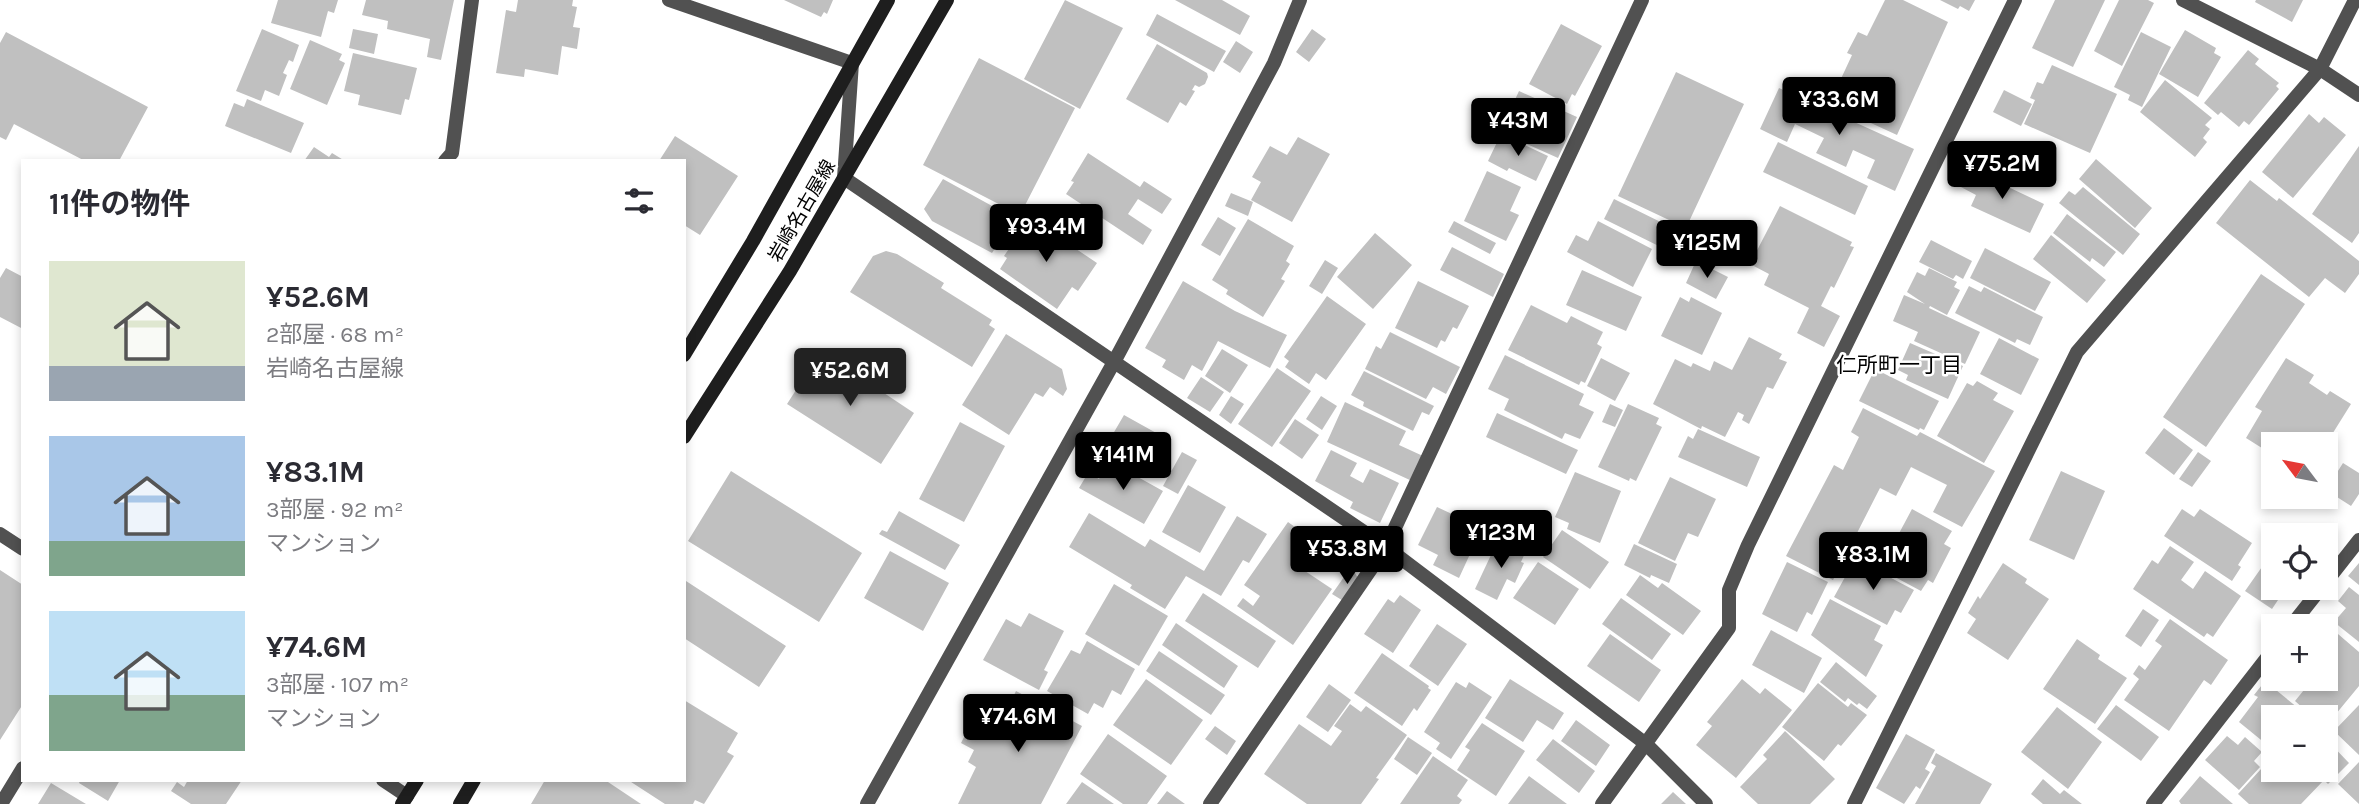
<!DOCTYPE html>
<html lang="ja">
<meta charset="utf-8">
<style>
body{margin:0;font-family:Karla,"Noto Sans JP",sans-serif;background:#f7f7f7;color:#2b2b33;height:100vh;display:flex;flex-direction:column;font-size:26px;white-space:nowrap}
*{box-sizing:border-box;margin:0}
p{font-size:23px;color:#7c7c81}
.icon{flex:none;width:38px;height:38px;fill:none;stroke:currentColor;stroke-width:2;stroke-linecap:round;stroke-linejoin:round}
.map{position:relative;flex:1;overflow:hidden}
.details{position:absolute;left:21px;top:159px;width:665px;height:623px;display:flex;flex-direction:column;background:#fff;border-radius:0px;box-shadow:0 4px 10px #0003}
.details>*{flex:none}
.needle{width:46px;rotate:302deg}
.controls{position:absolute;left:2261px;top:432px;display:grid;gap:14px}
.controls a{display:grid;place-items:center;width:77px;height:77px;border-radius:0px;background:#fff;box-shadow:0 4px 10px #0003;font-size:35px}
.price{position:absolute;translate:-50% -60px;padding:0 16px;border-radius:7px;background:#000;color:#fff;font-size:23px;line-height:46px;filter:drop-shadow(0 2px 4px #0008)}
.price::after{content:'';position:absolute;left:50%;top:42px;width:21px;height:16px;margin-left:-10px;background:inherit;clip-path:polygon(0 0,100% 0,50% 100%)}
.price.active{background:#222;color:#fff}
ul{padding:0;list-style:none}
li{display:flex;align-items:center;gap:21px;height:175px;padding:0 28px}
li span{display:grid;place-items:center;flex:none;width:196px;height:140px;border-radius:0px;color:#555}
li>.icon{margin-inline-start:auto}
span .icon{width:84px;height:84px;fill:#fffc;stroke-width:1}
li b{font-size:30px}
h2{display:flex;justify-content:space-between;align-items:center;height:84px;padding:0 28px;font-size:30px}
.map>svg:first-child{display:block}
</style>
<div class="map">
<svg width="2359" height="804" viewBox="0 0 2359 804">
<rect width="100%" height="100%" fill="#fff"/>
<path fill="#c0c0c0" d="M 278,0 L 338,0 L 334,13 L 328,11 L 321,37 L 271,23 Z
M 366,0 L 454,0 L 441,60 L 427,57 L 430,39 L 387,29 L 388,21 L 362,15 Z
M 518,0 L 573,0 L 572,6 L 577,7 L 573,27 L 580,28 L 577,49 L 562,46 L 558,75 L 525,69 L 524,77 L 496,73 L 506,10 L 516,12 Z
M 784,0 L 833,0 L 827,14 L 824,12 L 821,17 Z
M 1065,0 L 1123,28 L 1080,109 L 1024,79 Z
M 1175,0 L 1222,0 L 1250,16 L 1240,35 Z
M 1885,0 L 1903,0 L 1948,22 L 1897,135 L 1836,107 L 1845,86 L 1839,83 L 1852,55 L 1847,53 L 1858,32 L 1867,36 Z
M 1940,0 L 1975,0 L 1969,11 L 1960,6 L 1958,9 Z
M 2055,0 L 2105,0 L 2073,67 L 2032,48 Z
M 2119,0 L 2148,0 L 2154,3 L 2122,66 L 2094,51 Z
M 2256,0 L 2303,0 L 2292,22 L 2255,2 Z
M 1157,14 L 1226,51 L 1214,72 L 1146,35 Z
M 1561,24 L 1602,46 L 1575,96 L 1572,94 L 1567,104 L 1529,84 Z
M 262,29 L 299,45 L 293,62 L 289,60 L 283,73 L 287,75 L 279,96 L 265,90 L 261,101 L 236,91 Z
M 353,29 L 378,34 L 374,54 L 349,48 Z
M 1312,29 L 1326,39 L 1309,62 L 1296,52 Z
M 2185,30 L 2216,48 L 2214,53 L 2221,57 L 2198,97 L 2159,74 Z
M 6,32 L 148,107 L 119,161 L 85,161 L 14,124 L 6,140 L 0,137 L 0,43 Z
M 2141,32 L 2171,47 L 2142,107 L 2128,100 L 2130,95 L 2114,87 Z
M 310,40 L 342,54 L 339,60 L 345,63 L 327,105 L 290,89 Z
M 1236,41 L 1253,52 L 1240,73 L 1223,62 Z
M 1157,44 L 1207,73 L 1208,77 L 1205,84 L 1199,87 L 1195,85 L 1192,90 L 1195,91 L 1186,106 L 1180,102 L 1168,123 L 1126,99 Z
M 2248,50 L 2259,59 L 2255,64 L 2279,83 L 2276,86 L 2279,89 L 2249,125 L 2244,121 L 2239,127 L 2221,112 L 2218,115 L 2204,103 Z
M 353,53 L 417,68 L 409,100 L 405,99 L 401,115 L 358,105 L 360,95 L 344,91 Z
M 979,58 L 1075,108 L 1020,215 L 923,165 Z
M 2052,65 L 2117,94 L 2090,153 L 2024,124 L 2035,100 L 2030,98 L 2037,82 L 2043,84 Z
M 1676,72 L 1744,104 L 1686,228 L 1618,196 Z
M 2165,80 L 2212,118 L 2205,125 L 2210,129 L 2203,138 L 2207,142 L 2195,157 L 2140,112 Z
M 1779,88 L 1914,149 L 1895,191 L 1867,178 L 1875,160 L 1853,150 L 1846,167 L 1816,153 L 1824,138 L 1795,124 L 1787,142 L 1760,129 Z
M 2004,90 L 2032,104 L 2021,126 L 1993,112 Z
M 1519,91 L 1577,117 L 1558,158 L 1500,132 Z
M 247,99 L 304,123 L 291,153 L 225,126 L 234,103 L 244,107 Z
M 2309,114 L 2319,123 L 2324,117 L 2346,135 L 2293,198 L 2262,172 Z
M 1501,134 L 1548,156 L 1536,181 L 1509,168 L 1507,171 L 1488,161 Z
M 675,136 L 738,176 L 700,235 L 684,225 L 684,161 L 659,161 Z
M 1298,137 L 1330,154 L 1292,222 L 1251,200 L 1261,182 L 1252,177 L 1270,146 L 1287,155 Z
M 1778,142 L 1868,186 L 1855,215 L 1763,172 Z
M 2359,146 L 2359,233 L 2352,243 L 2312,214 Z
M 314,147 L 329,157 L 332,153 L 345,161 L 304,161 Z
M 1088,153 L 1140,187 L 1144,181 L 1172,199 L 1162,214 L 1138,199 L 1128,214 L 1152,230 L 1143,245 L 1066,194 L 1074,182 L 1071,181 Z
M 2096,159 L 2152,208 L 2135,228 L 2079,179 Z
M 1968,168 L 2044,204 L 2030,233 L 1971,206 L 1976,195 L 1959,186 Z
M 1487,171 L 1521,187 L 1510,211 L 1519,215 L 1506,241 L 1464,221 Z
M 943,179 L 1014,218 L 992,253 L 932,221 L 924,209 Z
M 2250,180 L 2277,201 L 2279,198 L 2359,261 L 2359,274 L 2345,293 L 2325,278 L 2309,297 L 2216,223 Z
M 2083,187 L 2140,234 L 2123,255 L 2059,203 L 2069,191 L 2075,195 Z
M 1231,193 L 1253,202 L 1248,216 L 1225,206 Z
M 1614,199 L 1691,237 L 1681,257 L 1604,219 Z
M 1780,206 L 1852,242 L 1850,246 L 1854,247 L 1834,288 L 1831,286 L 1821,306 L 1840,316 L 1824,347 L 1797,333 L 1809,308 L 1764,285 L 1769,274 L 1750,264 Z
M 2067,214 L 2116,252 L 2104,267 L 2092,258 L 2090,262 L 2053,233 Z
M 1218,217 L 1236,228 L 1220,256 L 1201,245 Z
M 1030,218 L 1097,263 L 1078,291 L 1072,287 L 1057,309 L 1000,269 L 1007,258 L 1004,256 Z
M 1248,219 L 1294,246 L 1286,261 L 1290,264 L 1281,279 L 1285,281 L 1263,317 L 1226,294 L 1228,290 L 1212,280 Z
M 1454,221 L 1496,243 L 1490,254 L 1448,232 Z
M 1598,221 L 1652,249 L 1633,287 L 1567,252 L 1576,235 L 1588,241 Z
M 1375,233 L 1412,265 L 1373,309 L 1337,277 Z
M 2051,235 L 2106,280 L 2087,303 L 2033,259 Z
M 1931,240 L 1972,261 L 1963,279 L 1956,275 L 1953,279 L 1919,262 Z
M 1452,247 L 1504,274 L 1493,297 L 1440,270 Z
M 1985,248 L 2051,282 L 2035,311 L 1970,278 Z
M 886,251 L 897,254 L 944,283 L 941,288 L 992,320 L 989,325 L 995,329 L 972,367 L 850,292 L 873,256 Z
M 1325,260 L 1338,268 L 1322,294 L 1309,286 Z
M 1696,261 L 1728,277 L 1716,299 L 1686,283 Z
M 6,268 L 23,277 L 23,329 L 0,317 L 0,278 Z
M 1929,268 L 1957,282 L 1954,287 L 1960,290 L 1947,315 L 1930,306 L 1929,308 L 1980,332 L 1965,364 L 1914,341 L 1918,332 L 1893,321 L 1904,295 L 1925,304 L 1907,292 L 1917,272 L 1925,276 Z
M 1582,270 L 1642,297 L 1626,331 L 1566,305 Z
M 2261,274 L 2305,304 L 2206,447 L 2163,417 Z
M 1183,281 L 1235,311 L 1287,335 L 1270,368 L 1218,341 L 1202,371 L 1192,365 L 1184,380 L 1162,367 L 1166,360 L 1145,348 Z
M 1418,281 L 1469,306 L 1457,329 L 1453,327 L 1445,342 L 1441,340 L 1437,348 L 1395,328 Z
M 1969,286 L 1981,292 L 1984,287 L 2043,317 L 2030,345 L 2017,339 L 2015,343 L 1955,313 Z
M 1327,296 L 1366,324 L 1326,380 L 1316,373 L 1309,384 L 1285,367 L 1289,361 L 1284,357 Z
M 1680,297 L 1689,302 L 1691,297 L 1722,313 L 1702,355 L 1661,336 Z
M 1531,305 L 1567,323 L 1571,316 L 1603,332 L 1597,344 L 1602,347 L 1585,383 L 1581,381 L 1579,385 L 1508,350 Z
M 1390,332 L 1460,367 L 1446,394 L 1433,387 L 1426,399 L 1365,369 L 1376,346 L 1381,349 Z
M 1006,334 L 1062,369 L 1067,389 L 1063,396 L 1050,387 L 1043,397 L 1035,393 L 1009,435 L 962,405 Z
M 1749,337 L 1782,354 L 1779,359 L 1787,362 L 1773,389 L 1767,387 L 1749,424 L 1742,420 L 1744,415 L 1738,412 L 1725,437 L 1702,426 L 1701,429 L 1653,404 L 1675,359 L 1691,367 L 1693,363 L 1710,371 L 1714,361 L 1732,370 Z
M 1999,338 L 2039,359 L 2021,395 L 1980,374 Z
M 1910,343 L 1963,366 L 1948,399 L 1906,380 L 1908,375 L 1898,370 Z
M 1222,349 L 1248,365 L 1230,393 L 1205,376 Z
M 821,351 L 914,413 L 881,464 L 787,404 Z
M 1505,355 L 1584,394 L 1579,405 L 1594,412 L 1580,439 L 1565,433 L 1562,439 L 1504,410 L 1509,399 L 1488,389 Z
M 1601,358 L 1630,373 L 1615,401 L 1587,386 Z
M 2286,358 L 2314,375 L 2309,383 L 2327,395 L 2330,391 L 2351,404 L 2326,444 L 2273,444 L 2273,455 L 2246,438 L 2262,411 L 2255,407 Z
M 1277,368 L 1311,391 L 1272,447 L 1238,424 Z
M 1875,369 L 1939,401 L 1924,430 L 1920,428 L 1919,430 L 1859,401 Z
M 1364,371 L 1434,406 L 1429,415 L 1422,412 L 1413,431 L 1363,406 L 1364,402 L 1351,395 Z
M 1201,377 L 1224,392 L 1210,412 L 1187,398 Z
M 1977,381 L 1998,393 L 1993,400 L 2014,411 L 1984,463 L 1937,436 L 1967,383 L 1973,386 Z
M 1231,396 L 1244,404 L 1231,424 L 1219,415 Z
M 1321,396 L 1337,406 L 1322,430 L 1306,419 Z
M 1345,402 L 1406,431 L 1399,445 L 1423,456 L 1412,481 L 1327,442 Z
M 1610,404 L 1623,410 L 1615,427 L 1602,422 Z
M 1628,404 L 1659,418 L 1656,424 L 1662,427 L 1636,481 L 1630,478 L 1629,481 L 1598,467 Z
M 1863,408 L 1917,436 L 1920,432 L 1995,471 L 1962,527 L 1933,512 L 1947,485 L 1911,467 L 1896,496 L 1880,488 L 1833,580 L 1786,556 L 1834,465 L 1843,470 L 1859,437 L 1851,432 Z
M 1497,413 L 1578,450 L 1566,474 L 1486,437 Z
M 1124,415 L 1167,439 L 1164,444 L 1169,447 L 1153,475 L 1110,451 L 1115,441 L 1110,439 Z
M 1295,419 L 1319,435 L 1302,459 L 1279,443 Z
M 960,422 L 1005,446 L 964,522 L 919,499 Z
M 2164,428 L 2193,450 L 2174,475 L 2145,453 Z
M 1698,429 L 1760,457 L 1747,487 L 1678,457 L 1688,436 L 1693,439 Z
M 1092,434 L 1107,442 L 1101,454 L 1106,457 L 1098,471 L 1077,460 Z
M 1331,450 L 1357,463 L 1350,476 L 1363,483 L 1370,469 L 1399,483 L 1380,523 L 1350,508 L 1353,502 L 1315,481 Z
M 1182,452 L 1197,460 L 1178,494 L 1163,486 Z
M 2198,452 L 2211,461 L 2192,487 L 2179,479 Z
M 1109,461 L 1163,491 L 1144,524 L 1079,488 L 1088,473 L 1099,479 Z
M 2343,463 L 2359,473 L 2359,494 L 2351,506 L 2326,490 Z
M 731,471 L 862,553 L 819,622 L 688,541 Z
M 2061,471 L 2105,491 L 2074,560 L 2029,540 Z
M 1575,472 L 1621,491 L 1600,543 L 1567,529 L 1569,523 L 1555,517 Z
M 1670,477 L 1716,499 L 1698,537 L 1688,533 L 1675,561 L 1638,543 Z
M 1188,485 L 1226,507 L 1200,553 L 1162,532 Z
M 1437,507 L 1482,528 L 1459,578 L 1433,565 L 1438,555 L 1418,545 Z
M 1912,509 L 1952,531 L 1944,544 L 1951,548 L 1933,583 L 1928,580 L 1921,591 L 1880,569 Z
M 2182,509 L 2194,517 L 2200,509 L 2252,543 L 2238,565 L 2241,567 L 2232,581 L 2164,536 Z
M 899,511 L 960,545 L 945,570 L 879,534 L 882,530 L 887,532 Z
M 1089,513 L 1145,547 L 1150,539 L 1204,571 L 1237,516 L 1267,534 L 1249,563 L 1243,560 L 1221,596 L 1186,576 L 1165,609 L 1130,588 L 1132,585 L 1069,547 Z
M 1288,522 L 1313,540 L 1296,565 L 1332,589 L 1293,645 L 1237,606 L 1243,598 L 1253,606 L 1260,596 L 1244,585 Z
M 1562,530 L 1609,562 L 1590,589 L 1543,557 Z
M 1498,540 L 1525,553 L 1521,562 L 1524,563 L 1515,583 L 1507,579 L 1497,600 L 1475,589 Z
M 1634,544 L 1677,564 L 1669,583 L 1651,575 L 1650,578 L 1624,565 Z
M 2170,546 L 2194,562 L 2181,580 L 2193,589 L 2205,571 L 2241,596 L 2213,637 L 2207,633 L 2204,637 L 2133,589 L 2152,560 L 2158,564 Z
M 890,551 L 949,583 L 923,631 L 864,598 Z
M 1855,559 L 1914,590 L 1901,613 L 1895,610 L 1887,625 L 1834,597 Z
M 1538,562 L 1579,589 L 1555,625 L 1513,598 Z
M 1787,562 L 1828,582 L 1812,615 L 1807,612 L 1797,632 L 1762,614 Z
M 2003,563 L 2027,579 L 2025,583 L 2049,599 L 2008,660 L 1967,633 L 1976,619 L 1968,613 L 1978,596 L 1980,599 Z
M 2359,563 L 2359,585 L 2348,576 Z
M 2264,564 L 2273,570 L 2273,588 L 2286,588 L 2272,609 L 2245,591 Z
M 1351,567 L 1360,581 L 1345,602 L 1332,594 Z
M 0,570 L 23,585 L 23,704 L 0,740 Z
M 1640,575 L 1658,588 L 1662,583 L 1701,611 L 1683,635 L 1626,595 Z
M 686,581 L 786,646 L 759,687 L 684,638 L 684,584 Z
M 1114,584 L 1168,616 L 1139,666 L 1085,634 Z
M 2349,587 L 2359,595 L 2359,642 L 2334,622 L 2346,608 L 2338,601 Z
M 1203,593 L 1276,641 L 1258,668 L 1185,621 Z
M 1400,595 L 1421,610 L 1393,653 L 1364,634 L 1388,599 L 1394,603 Z
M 1621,598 L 1671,634 L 1652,660 L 1602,624 Z
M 1830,599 L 1881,626 L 1874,640 L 1883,645 L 1866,677 L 1811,635 Z
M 2143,609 L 2159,620 L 2141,647 L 2125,636 Z
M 1029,613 L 1064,631 L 1044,670 L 1048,672 L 1039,690 L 983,660 L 1006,619 L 1021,627 Z
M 2317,616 L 2359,652 L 2359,686 L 2326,726 L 2326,718 L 2314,718 L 2295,701 L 2308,685 L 2300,679 L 2326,679 L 2326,626 L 2308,626 Z
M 2170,619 L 2228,660 L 2211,685 L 2204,680 L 2169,731 L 2124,700 L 2139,679 L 2133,674 L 2139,665 L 2145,670 L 2162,646 L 2155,641 Z
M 1176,623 L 1238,666 L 1224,688 L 1162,645 Z
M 1437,624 L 1467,644 L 1438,686 L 1409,666 Z
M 1771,630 L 1822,658 L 1804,693 L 1752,665 Z
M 1610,634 L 1661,670 L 1639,702 L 1587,666 Z
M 2077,639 L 2100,655 L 2098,659 L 2127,678 L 2095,724 L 2043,689 Z
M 1087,641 L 1135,669 L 1121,695 L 1112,690 L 1103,708 L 1094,703 L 1088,714 L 1047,691 L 1071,650 L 1080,654 Z
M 1159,651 L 1225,695 L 1211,715 L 1146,671 Z
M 1382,653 L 1429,686 L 1428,688 L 1431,690 L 1417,711 L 1414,708 L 1402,726 L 1354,693 Z
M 1836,662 L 1877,696 L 1867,709 L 1859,703 L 1857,705 L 1848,698 L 1845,702 L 1820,682 Z
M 1146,679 L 1203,720 L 1171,765 L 1113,725 Z
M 1510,679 L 1564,713 L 1553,730 L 1537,720 L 1523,742 L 1485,718 Z
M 1742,679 L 1760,694 L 1765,688 L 1792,710 L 1736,778 L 1696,745 L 1712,726 L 1707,722 Z
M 2265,681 L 2298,708 L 2290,718 L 2273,718 L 2273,736 L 2266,744 L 2239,722 L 2258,697 L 2254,695 Z
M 1456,682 L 1466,688 L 1469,682 L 1492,697 L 1451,759 L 1436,749 L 1440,743 L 1424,732 Z
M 1818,683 L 1848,707 L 1851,703 L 1867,715 L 1841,746 L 1838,744 L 1824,761 L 1782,727 Z
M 1329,684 L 1351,700 L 1328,732 L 1306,717 Z
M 1016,691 L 1082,726 L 1041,804 L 958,804 L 976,767 L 968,762 L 974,750 L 961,743 L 967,731 L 983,739 L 1003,701 L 1009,705 Z
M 684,700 L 738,733 L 727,752 L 734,756 L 704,804 L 695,800 L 693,804 L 665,804 L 628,780 L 684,780 Z
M 1350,704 L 1361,712 L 1366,706 L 1407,735 L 1376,778 L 1379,779 L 1361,804 L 1307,804 L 1264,774 L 1299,724 L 1331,746 L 1342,731 L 1334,726 Z
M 2116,705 L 2159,737 L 2141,761 L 2097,729 Z
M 2359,705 L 2359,755 L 2334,731 Z
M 2057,707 L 2102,742 L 2068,789 L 2021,752 Z
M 1576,720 L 1610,745 L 1596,766 L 1561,741 Z
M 1482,723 L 1525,751 L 1496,796 L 1457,770 L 1470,750 L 1465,747 Z
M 1215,726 L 1236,741 L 1227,755 L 1205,739 Z
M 1785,731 L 1835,779 L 1810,804 L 1758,804 L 1740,787 L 1767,759 L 1763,755 Z
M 1108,734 L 1167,776 L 1147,804 L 1123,804 L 1080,774 Z
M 1906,734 L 1935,750 L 1925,769 L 1930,772 L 1920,789 L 1916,786 L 1904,804 L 1876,788 Z
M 2227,736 L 2238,745 L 2245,737 L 2262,752 L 2254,761 L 2260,767 L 2239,790 L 2205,760 Z
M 1408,737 L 1432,753 L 1417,775 L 1394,759 Z
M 1553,739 L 1595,771 L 1579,793 L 1536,760 Z
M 2326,739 L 2349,763 L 2328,784 L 2324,780 L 2301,804 L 2249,804 L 2238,794 L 2273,756 L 2273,770 L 2312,770 L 2320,778 L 2314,770 L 2326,770 Z
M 1936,753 L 1992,784 L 1980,804 L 1915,804 L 1936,766 L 1931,763 Z
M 1433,756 L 1468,780 L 1457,796 L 1462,800 L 1459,804 L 1400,804 Z
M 2359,762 L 2359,804 L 2338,784 Z
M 1529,776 L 1567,804 L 1508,804 Z
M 2200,776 L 2233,804 L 2181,804 L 2179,801 Z
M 2043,779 L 2060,794 L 2064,790 L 2082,804 L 2043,804 L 2031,794 Z
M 80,780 L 120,780 L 108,801 L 79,783 Z
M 188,780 L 242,780 L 226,804 L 191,804 L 171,791 L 177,782 L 184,787 Z
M 545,780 L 605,780 L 641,804 L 531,804 Z
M 1082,782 L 1114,804 L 1066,804 Z
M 51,783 L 86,804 L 38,804 Z
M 1167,791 L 1185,804 L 1157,804 Z
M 1673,792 L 1686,804 L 1661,804 Z"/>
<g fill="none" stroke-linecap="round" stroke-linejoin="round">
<path stroke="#515151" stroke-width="14" d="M 669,0 L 852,63 L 844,178 L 1386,547 L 1646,744 L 1706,804
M 2183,0 L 2320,69 L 2359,95
M 445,161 L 452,153 L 472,0
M 0,534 L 23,549
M 2326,582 L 2359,540
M 2291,626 L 2321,588
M 383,780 L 407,796
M 1,804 L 23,768
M 867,804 L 1114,362 L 1274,63 L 1300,0
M 1210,804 L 1386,547 L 1642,0
M 1602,804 L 1729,628 L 1729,590 L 1748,545 L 2015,0
M 1854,804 L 2077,352 L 2320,69 L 2355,0
M 2153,804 L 2273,650"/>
<path stroke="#1e1e1e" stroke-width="14" d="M 684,355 L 753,241 L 888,0
M 684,437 L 790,271 L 947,0
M 402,804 L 417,780
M 460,804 L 474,780"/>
</g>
<g text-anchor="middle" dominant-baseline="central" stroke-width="5" stroke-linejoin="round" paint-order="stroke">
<g font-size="19" fill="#000" stroke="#fff">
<text transform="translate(802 211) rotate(-60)">岩崎名古屋線</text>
</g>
<g font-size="21" fill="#000" stroke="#fff">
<text x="1899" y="365">仁所町一丁目</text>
</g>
</g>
</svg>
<div class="controls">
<a><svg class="needle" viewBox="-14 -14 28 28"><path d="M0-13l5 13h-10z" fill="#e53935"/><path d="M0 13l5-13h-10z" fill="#7c7c81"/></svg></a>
<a><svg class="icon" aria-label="locate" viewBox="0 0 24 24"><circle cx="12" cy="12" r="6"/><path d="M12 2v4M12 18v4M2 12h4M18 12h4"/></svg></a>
<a>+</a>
<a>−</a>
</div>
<b class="price" style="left:1839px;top:137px">¥33.6M</b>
<b class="price" style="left:1518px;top:158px">¥43M</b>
<b class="price" style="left:2002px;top:201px">¥75.2M</b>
<b class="price" style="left:1046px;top:264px">¥93.4M</b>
<b class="price" style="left:1707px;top:280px">¥125M</b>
<b class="price active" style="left:850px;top:408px">¥52.6M</b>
<b class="price" style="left:1123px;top:492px">¥141M</b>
<b class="price" style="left:1501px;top:570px">¥123M</b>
<b class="price" style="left:1347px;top:586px">¥53.8M</b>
<b class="price" style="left:1873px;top:592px">¥83.1M</b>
<b class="price" style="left:1018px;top:754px">¥74.6M</b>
<section class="details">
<h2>11件の物件<svg class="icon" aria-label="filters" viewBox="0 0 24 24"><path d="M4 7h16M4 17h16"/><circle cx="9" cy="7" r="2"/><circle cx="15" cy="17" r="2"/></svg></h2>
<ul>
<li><span style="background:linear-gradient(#dfe7d0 75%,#9aa5b1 0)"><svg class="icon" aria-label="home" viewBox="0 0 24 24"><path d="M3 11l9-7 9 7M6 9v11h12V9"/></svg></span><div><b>¥52.6M</b><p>2部屋 · 68 m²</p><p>岩崎名古屋線</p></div></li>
<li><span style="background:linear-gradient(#a9c7e8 75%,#7fa58c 0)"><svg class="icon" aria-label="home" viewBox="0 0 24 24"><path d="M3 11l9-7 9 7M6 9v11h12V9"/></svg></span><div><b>¥83.1M</b><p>3部屋 · 92 m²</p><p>マンション</p></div></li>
<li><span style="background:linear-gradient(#bfe0f5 60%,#7fa58c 0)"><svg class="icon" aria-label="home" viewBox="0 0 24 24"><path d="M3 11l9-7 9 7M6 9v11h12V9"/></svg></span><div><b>¥74.6M</b><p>3部屋 · 107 m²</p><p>マンション</p></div></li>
</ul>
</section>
</div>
